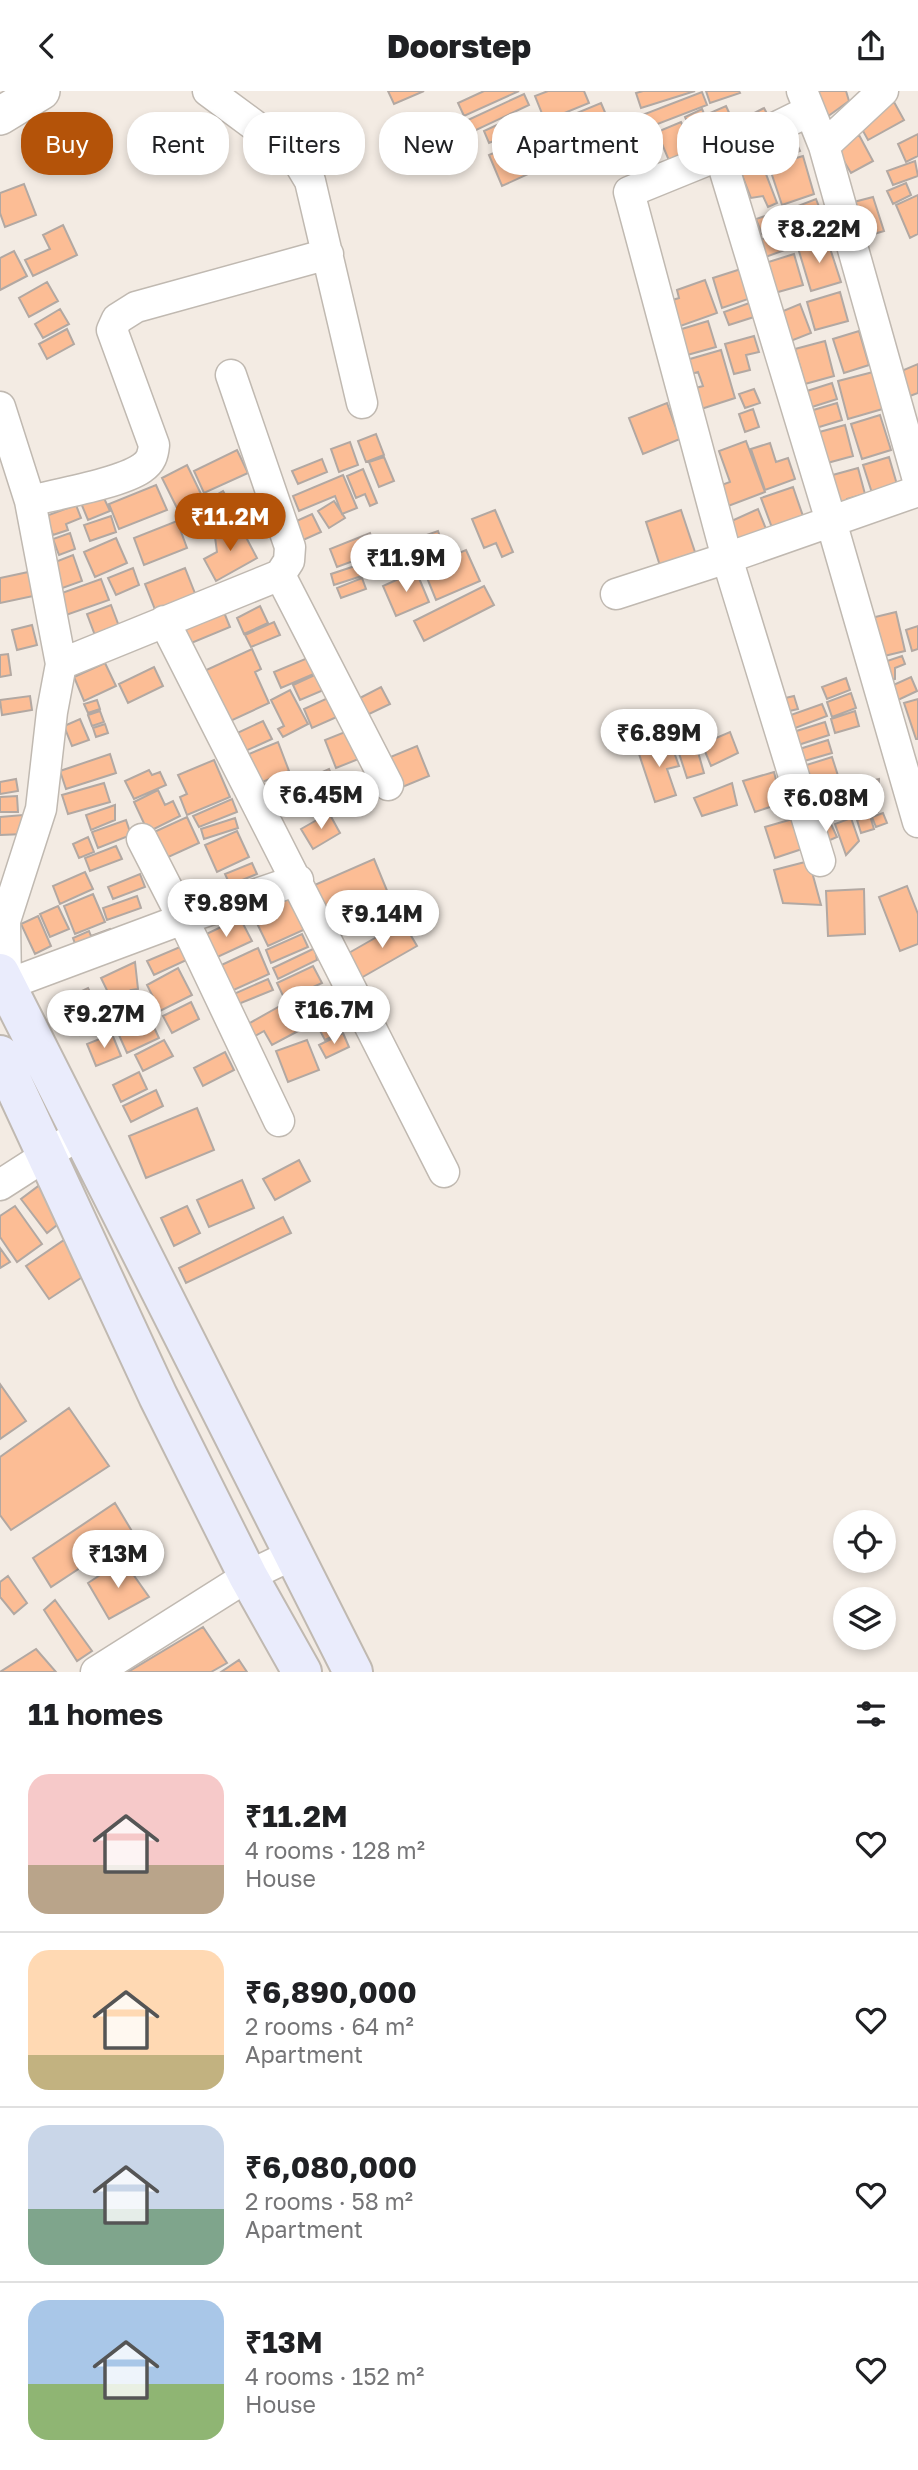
<!DOCTYPE html>
<meta charset="utf-8">
<style>
body{margin:0;font-family:"Golos Text",sans-serif;background:#f6f6f6;color:#202124;height:100vh;display:flex;flex-direction:column;font-size:26px;white-space:nowrap}
*{box-sizing:border-box;margin:0}
p{font-size:23px;color:#757577}
.icon{flex:none;width:38px;height:38px;fill:none;stroke:currentColor;stroke-width:2;stroke-linecap:round;stroke-linejoin:round}
.map{position:relative;height:1581px;overflow:hidden}
.sheet{display:flex;flex-direction:column;background:#fff;flex:1}
.sheet>*{flex:none}
.hud{position:absolute;left:21px;top:21px;width:877px;height:63px;display:flex;gap:14px}
.buttons{position:absolute;left:833px;top:1419px;display:grid;gap:14px}
.buttons a{display:grid;place-items:center;width:63px;height:63px;border-radius:50%;background:#fff;box-shadow:0 4px 10px #0003;font-size:35px}
.price{position:absolute;translate:-50% -60px;padding:0 16px;border-radius:24px;background:#fff;color:#222;font-size:23px;line-height:46px;filter:drop-shadow(0 2px 4px #0008)}
.price::after{content:'';position:absolute;left:50%;top:42px;width:21px;height:16px;margin-left:-10px;background:inherit;clip-path:polygon(0 0,100% 0,50% 100%)}
.price.current{background:#b45309;color:#fff}
ul{padding:0;list-style:none}
li{display:flex;align-items:center;gap:21px;height:175px;padding:0 28px}
li+li{border-top:2px solid #e0e0e0}
li span{display:grid;place-items:center;flex:none;width:196px;height:140px;border-radius:21px;color:#555}
li>.icon{margin-inline-start:auto}
span .icon{width:84px;height:84px;fill:#fffc;stroke-width:1}
li b{font-size:30px}
h2{display:flex;justify-content:space-between;align-items:center;height:84px;padding:0 28px;font-size:30px}
.pill{padding:0 24px;border-radius:28px;background:#fff;box-shadow:0 4px 10px #0003;font-size:24px;line-height:63px}
.pill.current{background:#b45309;color:#fff}
header{display:flex;justify-content:space-between;align-items:center;height:91px;padding:0 28px;background:#fff;font-size:32px;font-weight:800}
.map>svg:first-child{display:block}
</style>
<header><svg class="icon" aria-label="back" viewBox="0 0 24 24"><path d="M15 5l-7 7 7 7"/></svg>Doorstep<svg class="icon" aria-label="share" viewBox="0 0 24 24"><path d="M12 15V3M7 8l5-5 5 5M5 13v7h14v-7"/></svg></header>
<div class="map">
<svg width="918" height="1581" viewBox="0 0 918 1581">
<rect width="100%" height="100%" fill="#f3ebe3"/>
<path fill="#fcbd95" stroke="#b2a8a2" stroke-width="2" d="M 388,0 L 424,0 L 394,13 Z
M 484,0 L 519,0 L 464,25 L 458,12 Z
M 548,0 L 584,0 L 589,12 L 545,30 L 535,5 Z
M 643,0 L 695,0 L 641,17 L 636,2 Z
M 706,0 L 739,0 L 740,2 L 710,12 Z
M 817,0 L 846,0 L 849,10 L 827,26 Z
M 702,1 L 707,14 L 642,39 L 637,26 Z
M 524,3 L 529,14 L 474,40 L 468,29 Z
M 894,11 L 904,29 L 868,49 L 858,31 Z
M 601,12 L 618,52 L 589,64 L 572,24 Z
M 726,15 L 741,48 L 724,55 L 710,22 Z
M 764,17 L 773,34 L 750,46 L 741,29 Z
M 702,18 L 713,43 L 696,51 L 685,26 Z
M 514,26 L 520,39 L 489,52 L 484,40 Z
M 563,30 L 576,61 L 545,74 L 532,43 Z
M 681,31 L 695,61 L 670,72 L 657,41 Z
M 792,42 L 800,60 L 763,75 L 756,57 Z
M 918,43 L 918,65 L 906,71 L 898,53 Z
M 859,44 L 873,70 L 851,82 L 836,57 Z
M 525,48 L 539,78 L 502,95 L 489,64 Z
M 803,65 L 814,103 L 782,114 L 769,75 Z
M 761,70 L 777,112 L 768,116 L 763,105 L 751,107 L 740,79 Z
M 915,70 L 918,85 L 893,94 L 887,80 Z
M 906,92 L 911,104 L 893,113 L 887,100 Z
M 24,93 L 36,124 L 5,136 L 0,122 L 0,102 Z
M 918,104 L 918,143 L 910,147 L 896,114 Z
M 873,106 L 884,140 L 857,148 L 846,113 Z
M 816,108 L 823,126 L 792,138 L 785,120 Z
M 777,121 L 783,136 L 762,143 L 756,128 Z
M 63,134 L 77,164 L 33,185 L 25,169 L 50,158 L 43,144 Z
M 780,142 L 785,159 L 757,169 L 751,152 Z
M 827,148 L 841,191 L 811,200 L 798,157 Z
M 14,160 L 27,185 L 0,199 L 0,167 Z
M 794,163 L 803,194 L 771,203 L 762,173 Z
M 744,177 L 754,206 L 722,217 L 713,187 Z
M 705,189 L 717,222 L 672,238 L 663,212 L 679,207 L 677,199 Z
M 47,191 L 58,210 L 29,226 L 19,207 Z
M 840,201 L 848,230 L 815,239 L 807,211 Z
M 752,211 L 757,225 L 729,234 L 724,221 Z
M 800,213 L 811,242 L 788,251 L 776,223 Z
M 60,218 L 69,233 L 43,247 L 35,233 Z
M 708,230 L 716,256 L 680,266 L 672,241 Z
M 67,238 L 74,253 L 47,268 L 39,253 Z
M 859,240 L 869,274 L 844,282 L 833,248 Z
M 754,245 L 759,261 L 746,264 L 750,279 L 734,283 L 725,253 Z
M 825,250 L 834,285 L 805,293 L 795,258 Z
M 721,259 L 735,307 L 695,320 L 688,299 L 703,295 L 698,281 L 688,284 L 683,270 Z
M 918,273 L 918,302 L 910,305 L 899,281 Z
M 877,280 L 886,317 L 848,328 L 838,290 Z
M 832,292 L 837,308 L 812,316 L 807,300 Z
M 754,298 L 760,312 L 745,317 L 739,303 Z
M 667,312 L 680,348 L 643,363 L 629,327 Z
M 837,312 L 842,329 L 816,337 L 810,320 Z
M 753,318 L 759,336 L 745,341 L 739,323 Z
M 880,324 L 891,359 L 862,368 L 851,333 Z
M 845,334 L 853,365 L 820,374 L 812,343 Z
M 376,343 L 384,364 L 366,371 L 358,350 Z
M 746,350 L 765,401 L 723,417 L 716,396 L 730,391 L 719,360 Z
M 350,351 L 358,374 L 339,381 L 331,358 Z
M 770,352 L 776,371 L 788,367 L 795,388 L 765,399 L 751,358 Z
M 237,359 L 248,382 L 204,402 L 194,380 Z
M 384,366 L 394,390 L 379,396 L 369,371 Z
M 889,366 L 898,397 L 873,405 L 863,374 Z
M 322,368 L 327,381 L 298,393 L 292,380 Z
M 187,374 L 203,407 L 178,419 L 162,387 Z
M 858,377 L 865,403 L 847,408 L 849,417 L 839,420 L 829,385 Z
M 363,378 L 377,412 L 370,415 L 365,403 L 356,407 L 347,385 Z
M 343,384 L 357,417 L 342,423 L 335,405 L 299,420 L 293,405 Z
M 156,394 L 167,419 L 119,438 L 109,413 Z
M 793,396 L 805,431 L 774,442 L 761,407 Z
M 223,400 L 234,419 L 198,440 L 187,421 Z
M 102,403 L 110,420 L 88,429 L 81,412 Z
M 334,410 L 345,427 L 329,437 L 318,420 Z
M 76,414 L 81,427 L 66,433 L 68,439 L 53,444 L 46,425 Z
M 758,418 L 768,443 L 737,456 L 727,432 Z
M 495,419 L 513,461 L 502,466 L 496,452 L 484,457 L 472,428 Z
M 681,419 L 698,470 L 662,481 L 646,431 Z
M 312,423 L 321,441 L 301,450 L 292,432 Z
M 111,425 L 116,441 L 90,450 L 84,434 Z
M 177,430 L 187,457 L 144,474 L 134,447 Z
M 239,433 L 257,467 L 216,490 L 204,468 L 217,461 L 215,446 Z
M 438,440 L 445,460 L 419,469 L 412,449 Z
M 70,442 L 75,458 L 59,464 L 53,448 Z
M 370,442 L 374,454 L 383,450 L 386,458 L 337,476 L 330,458 Z
M 116,447 L 127,472 L 95,486 L 84,461 Z
M 396,456 L 403,472 L 376,482 L 370,466 Z
M 466,459 L 480,490 L 436,509 L 423,477 Z
M 73,464 L 82,490 L 54,500 L 45,475 Z
M 364,472 L 368,483 L 334,494 L 331,483 Z
M 133,477 L 139,494 L 116,504 L 108,487 Z
M 185,477 L 196,505 L 156,521 L 145,493 Z
M 33,480 L 38,504 L 0,512 L 0,487 Z
M 416,480 L 429,511 L 396,525 L 383,495 Z
M 362,487 L 366,498 L 341,507 L 337,497 Z
M 101,488 L 109,509 L 66,524 L 59,503 Z
M 484,495 L 494,514 L 424,550 L 414,530 Z
M 111,514 L 120,538 L 96,547 L 87,523 Z
M 221,514 L 230,536 L 189,553 L 180,531 Z
M 260,515 L 268,532 L 244,543 L 237,527 Z
M 896,521 L 905,560 L 876,567 L 867,528 Z
M 274,531 L 280,544 L 251,556 L 245,544 Z
M 32,534 L 37,554 L 17,559 L 12,539 Z
M 918,535 L 918,558 L 912,560 L 906,539 Z
M 252,558 L 261,578 L 255,581 L 269,612 L 226,632 L 202,581 Z
M 8,563 L 11,584 L 0,586 L 0,564 Z
M 902,565 L 905,573 L 895,577 L 895,588 L 885,591 L 878,573 Z
M 310,566 L 316,582 L 281,597 L 274,581 Z
M 105,572 L 116,595 L 84,610 L 74,586 Z
M 154,576 L 163,595 L 128,612 L 119,593 Z
M 319,582 L 326,598 L 300,609 L 293,594 Z
M 911,586 L 917,600 L 896,610 L 889,596 Z
M 846,587 L 850,599 L 827,608 L 822,596 Z
M 381,596 L 390,613 L 365,625 L 356,609 Z
M 290,599 L 308,633 L 283,646 L 278,638 L 284,635 L 271,609 Z
M 851,602 L 856,617 L 832,626 L 827,611 Z
M 30,605 L 32,619 L 2,624 L 0,609 Z
M 794,605 L 798,618 L 785,621 L 781,608 Z
M 330,606 L 339,625 L 312,637 L 304,618 Z
M 918,608 L 918,648 L 916,648 L 904,612 Z
M 97,609 L 100,618 L 88,622 L 84,613 Z
M 822,613 L 827,625 L 790,639 L 785,626 Z
M 100,620 L 104,631 L 92,635 L 88,624 Z
M 855,620 L 859,635 L 835,642 L 831,628 Z
M 80,628 L 89,649 L 72,655 L 64,635 Z
M 263,630 L 272,648 L 241,662 L 233,644 Z
M 825,631 L 829,644 L 792,656 L 787,643 Z
M 105,633 L 108,642 L 96,646 L 93,637 Z
M 355,637 L 366,665 L 336,677 L 325,649 Z
M 730,641 L 738,662 L 711,675 L 702,653 Z
M 694,647 L 704,682 L 687,687 L 676,653 Z
M 828,649 L 832,662 L 794,673 L 790,661 Z
M 670,650 L 679,675 L 667,678 L 676,704 L 655,711 L 638,660 Z
M 278,651 L 289,680 L 260,692 L 249,663 Z
M 417,655 L 429,685 L 400,697 L 388,667 Z
M 110,663 L 116,682 L 66,698 L 60,680 Z
M 832,666 L 841,694 L 806,705 L 797,677 Z
M 214,669 L 230,706 L 187,724 L 180,706 L 187,703 L 178,684 Z
M 329,678 L 336,695 L 296,713 L 288,696 Z
M 149,679 L 152,684 L 160,681 L 166,694 L 134,708 L 125,690 Z
M 774,681 L 782,712 L 755,721 L 743,690 Z
M 16,688 L 18,700 L 0,703 L 0,691 Z
M 879,688 L 878,721 L 856,726 L 849,695 Z
M 104,692 L 110,711 L 68,723 L 62,704 Z
M 285,692 L 291,706 L 271,716 L 264,703 Z
M 732,692 L 737,714 L 702,725 L 694,707 Z
M 158,699 L 165,714 L 173,710 L 180,725 L 148,741 L 134,711 Z
M 841,700 L 849,723 L 821,733 L 813,711 Z
M 17,705 L 18,721 L 0,721 L 0,706 Z
M 232,708 L 237,721 L 199,736 L 193,725 Z
M 115,714 L 115,729 L 91,739 L 86,724 Z
M 329,722 L 340,742 L 313,758 L 301,738 Z
M 883,722 L 887,732 L 876,736 L 872,726 Z
M 23,724 L 24,743 L 0,744 L 0,726 Z
M 870,725 L 874,738 L 861,742 L 857,729 Z
M 187,726 L 199,752 L 164,768 L 152,742 Z
M 235,727 L 238,737 L 204,748 L 201,738 Z
M 796,727 L 805,757 L 775,767 L 765,736 Z
M 851,727 L 859,750 L 846,764 L 835,733 Z
M 126,729 L 131,744 L 98,757 L 92,741 Z
M 831,733 L 837,746 L 821,753 L 815,740 Z
M 237,740 L 249,766 L 217,781 L 205,754 Z
M 88,746 L 94,761 L 79,767 L 73,753 Z
M 116,755 L 122,768 L 90,780 L 85,767 Z
M 374,768 L 388,802 L 325,830 L 310,796 Z
M 809,770 L 821,814 L 783,812 L 774,779 Z
M 252,772 L 257,783 L 230,794 L 225,783 Z
M 85,781 L 93,798 L 60,813 L 53,795 Z
M 140,783 L 145,796 L 113,808 L 108,796 Z
M 907,795 L 918,823 L 918,853 L 900,860 L 879,806 Z
M 864,798 L 865,843 L 828,845 L 826,800 Z
M 294,802 L 310,836 L 268,855 L 252,822 Z
M 93,803 L 105,831 L 75,843 L 64,815 Z
M 137,805 L 141,817 L 107,829 L 103,817 Z
M 58,815 L 69,838 L 50,846 L 40,823 Z
M 38,825 L 51,855 L 35,863 L 21,833 Z
M 240,827 L 252,850 L 211,869 L 200,846 Z
M 403,831 L 417,855 L 361,887 L 347,863 Z
M 110,838 L 113,847 L 78,861 L 73,847 L 89,840 L 91,845 Z
M 302,843 L 308,856 L 271,872 L 266,859 Z
M 187,853 L 193,866 L 154,884 L 147,870 Z
M 258,857 L 269,883 L 227,902 L 215,877 Z
M 315,857 L 317,869 L 278,888 L 273,877 Z
M 135,871 L 138,898 L 131,899 L 138,912 L 118,922 L 101,887 Z
M 313,875 L 322,892 L 285,909 L 277,892 Z
M 178,877 L 192,904 L 160,920 L 147,894 Z
M 268,888 L 273,899 L 231,916 L 227,906 Z
M 319,896 L 328,911 L 302,925 L 294,910 Z
M 88,897 L 105,931 L 80,944 L 63,909 Z
M 191,911 L 199,928 L 172,942 L 163,925 Z
M 287,911 L 302,938 L 272,954 L 264,940 L 248,949 L 241,937 Z
M 146,919 L 159,947 L 127,962 L 114,933 Z
M 345,922 L 352,936 L 325,949 L 318,936 Z
M 343,942 L 349,956 L 326,967 L 319,954 Z
M 112,943 L 121,965 L 96,975 L 87,953 Z
M 164,949 L 173,965 L 143,980 L 135,964 Z
M 307,949 L 319,979 L 288,991 L 276,960 Z
M 225,961 L 234,979 L 203,995 L 194,977 Z
M 139,981 L 147,998 L 121,1011 L 113,994 Z
M 156,999 L 163,1015 L 131,1031 L 123,1015 Z
M 197,1017 L 214,1059 L 146,1087 L 129,1045 Z
M 299,1069 L 310,1090 L 275,1109 L 263,1088 Z
M 242,1089 L 254,1117 L 209,1136 L 197,1109 Z
M 41,1093 L 67,1126 L 47,1142 L 21,1108 Z
M 15,1115 L 42,1153 L 17,1171 L 0,1146 L 0,1125 Z
M 187,1115 L 200,1142 L 174,1155 L 161,1127 Z
M 283,1126 L 291,1142 L 186,1192 L 179,1177 Z
M 64,1149 L 87,1183 L 49,1208 L 26,1175 Z
M 0,1157 L 10,1171 L 0,1177 Z
M 0,1293 L 26,1330 L 0,1348 Z
M 69,1317 L 109,1375 L 11,1439 L 0,1424 L 0,1366 Z
M 115,1412 L 133,1442 L 51,1496 L 33,1467 Z
M 123,1469 L 149,1506 L 109,1528 L 88,1492 Z
M 8,1485 L 27,1512 L 14,1523 L 0,1506 L 0,1491 Z
M 55,1509 L 92,1560 L 77,1570 L 44,1519 Z
M 203,1536 L 227,1572 L 211,1581 L 128,1581 Z
M 36,1558 L 56,1581 L 0,1581 Z
M 239,1569 L 247,1581 L 221,1581 Z"/>
<g fill="none" stroke-linecap="round" stroke-linejoin="round">
<defs>
<path id="minor" d="M 208,0 L 277,51 L 298,70 L 310,90 L 362,312
M 802,0 L 824,55 L 918,389
M 809,20 L 720,64 L 831,430 L 918,731
M 824,55 L 883,0
M 720,64 L 629,101 L 727,467 L 820,770
M 0,316 L 30,410 L 61,573 L 52,621 L 41,718 L 5,830 L 6,894 L 183,828 L 298,789
M 30,410 C 57,403 121,392 142,377 C 151,371 153,364 154,354 L 112,239 L 117,228 L 136,216 L 328,163
M 280,484 L 388,694
M 616,503 L 727,467 L 918,400
M 164,530 L 444,1081
M 61,573 L 280,484 L 289,470 L 290,456 L 231,284
M 142,748 L 183,828 L 279,1030
M 0,1094 L 81,1042
M 96,1581 L 248,1485 L 294,1463"/>
<path id="tertiary" d="M 0,25 L 41,0"/>
<path id="secondary" d="M 0,882 L 353,1581
M 0,964 L 158,1305 L 248,1485 L 302,1581"/>
</defs>
<use href="#minor" stroke="#c0b9b1" stroke-width="33"/>
<use href="#tertiary" stroke="#c0b9b1" stroke-width="40"/>
<use href="#secondary" stroke="#c0b9b1" stroke-width="42"/>
<use href="#minor" stroke="#fff" stroke-width="30"/>
<use href="#tertiary" stroke="#fff" stroke-width="37"/>
<use href="#secondary" stroke="#eaecfc" stroke-width="38"/>
</g>
</svg>
<div class="buttons">
<a><svg class="icon" aria-label="locate" viewBox="0 0 24 24"><circle cx="12" cy="12" r="6"/><path d="M12 2v4M12 18v4M2 12h4M18 12h4"/></svg></a>
<a><svg class="icon" aria-label="layers" viewBox="0 0 24 24"><path d="M12 4l9 5-9 5-9-5zM3 14l9 5 9-5"/></svg></a>
</div>
<b class="price" style="left:819px;top:174px">₹8.22M</b>
<b class="price current" style="left:230px;top:462px">₹11.2M</b>
<b class="price" style="left:406px;top:503px">₹11.9M</b>
<b class="price" style="left:659px;top:678px">₹6.89M</b>
<b class="price" style="left:321px;top:740px">₹6.45M</b>
<b class="price" style="left:826px;top:743px">₹6.08M</b>
<b class="price" style="left:226px;top:848px">₹9.89M</b>
<b class="price" style="left:382px;top:859px">₹9.14M</b>
<b class="price" style="left:334px;top:955px">₹16.7M</b>
<b class="price" style="left:104px;top:959px">₹9.27M</b>
<b class="price" style="left:118px;top:1499px">₹13M</b>
<div class="hud">
<a class="pill current">Buy</a>
<a class="pill">Rent</a>
<a class="pill">Filters</a>
<a class="pill">New</a>
<a class="pill">Apartment</a>
<a class="pill">House</a>
</div>
</div>
<section class="sheet">
<h2>11 homes<svg class="icon" aria-label="filters" viewBox="0 0 24 24"><path d="M4 7h16M4 17h16"/><circle cx="9" cy="7" r="2"/><circle cx="15" cy="17" r="2"/></svg></h2>
<ul>
<li><span style="background:linear-gradient(#f6c9c9 65%,#b9a48a 0)"><svg class="icon" aria-label="home" viewBox="0 0 24 24"><path d="M3 11l9-7 9 7M6 9v11h12V9"/></svg></span><div><b>₹11.2M</b><p>4 rooms · 128 m²</p><p>House</p></div><svg class="icon" aria-label="heart" viewBox="0 0 24 24"><path d="M12 20l-8-8c-3-5 5-10 8-4 3-6 11-1 8 4z"/></svg></li>
<li><span style="background:linear-gradient(#ffd9b3 75%,#c2b280 0)"><svg class="icon" aria-label="home" viewBox="0 0 24 24"><path d="M3 11l9-7 9 7M6 9v11h12V9"/></svg></span><div><b>₹6,890,000</b><p>2 rooms · 64 m²</p><p>Apartment</p></div><svg class="icon" aria-label="heart" viewBox="0 0 24 24"><path d="M12 20l-8-8c-3-5 5-10 8-4 3-6 11-1 8 4z"/></svg></li>
<li><span style="background:linear-gradient(#c9d6e8 60%,#7fa58c 0)"><svg class="icon" aria-label="home" viewBox="0 0 24 24"><path d="M3 11l9-7 9 7M6 9v11h12V9"/></svg></span><div><b>₹6,080,000</b><p>2 rooms · 58 m²</p><p>Apartment</p></div><svg class="icon" aria-label="heart" viewBox="0 0 24 24"><path d="M12 20l-8-8c-3-5 5-10 8-4 3-6 11-1 8 4z"/></svg></li>
<li><span style="background:linear-gradient(#a9c7e8 60%,#8fb573 0)"><svg class="icon" aria-label="home" viewBox="0 0 24 24"><path d="M3 11l9-7 9 7M6 9v11h12V9"/></svg></span><div><b>₹13M</b><p>4 rooms · 152 m²</p><p>House</p></div><svg class="icon" aria-label="heart" viewBox="0 0 24 24"><path d="M12 20l-8-8c-3-5 5-10 8-4 3-6 11-1 8 4z"/></svg></li>
</ul>
</section>
